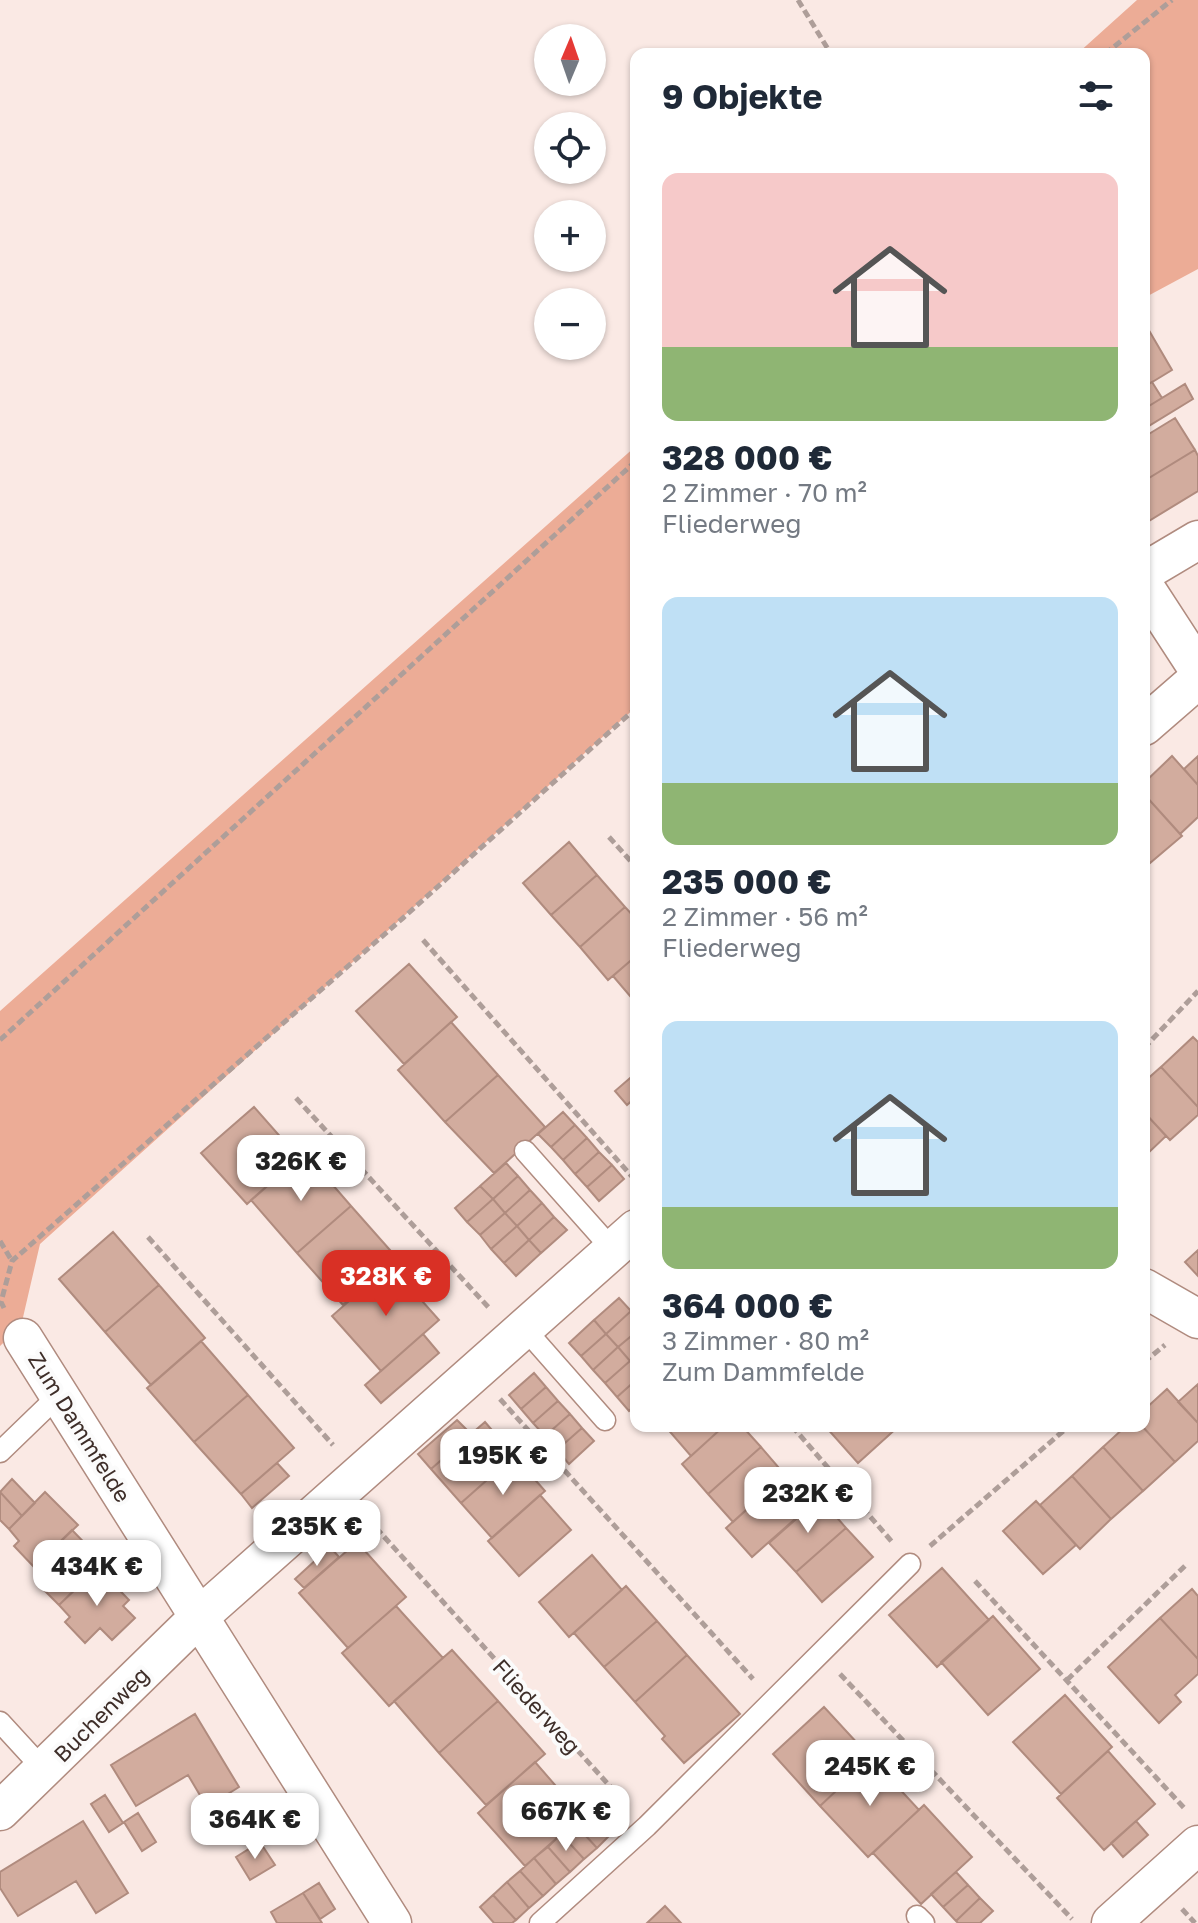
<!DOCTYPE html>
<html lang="de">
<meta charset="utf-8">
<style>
body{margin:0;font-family:"Golos Text",sans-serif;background:#f6f6f7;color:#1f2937;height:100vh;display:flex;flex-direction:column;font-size:30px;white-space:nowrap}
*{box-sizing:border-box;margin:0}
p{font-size:26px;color:#747a83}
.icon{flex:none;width:44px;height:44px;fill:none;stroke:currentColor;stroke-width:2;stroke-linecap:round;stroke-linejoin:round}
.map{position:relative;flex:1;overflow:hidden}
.details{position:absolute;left:630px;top:48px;width:520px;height:1384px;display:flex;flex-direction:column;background:#fff;border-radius:16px;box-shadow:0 2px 6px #0004}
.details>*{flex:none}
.needle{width:52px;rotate:2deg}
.buttons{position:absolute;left:534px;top:24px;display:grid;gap:16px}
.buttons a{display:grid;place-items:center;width:72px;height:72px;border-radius:50%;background:#fff;box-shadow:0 2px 6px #0004;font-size:40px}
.price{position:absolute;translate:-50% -68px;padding:0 18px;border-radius:16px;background:#fff;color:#222;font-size:26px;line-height:52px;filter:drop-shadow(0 2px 4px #0008)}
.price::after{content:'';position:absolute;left:50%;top:48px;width:24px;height:18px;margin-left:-12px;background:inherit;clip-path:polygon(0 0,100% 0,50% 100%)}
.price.on{background:#d93025;color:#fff}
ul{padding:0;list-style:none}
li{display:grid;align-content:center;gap:16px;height:424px;padding:0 32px}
li span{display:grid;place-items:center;height:248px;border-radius:16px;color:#555}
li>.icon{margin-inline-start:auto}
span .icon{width:144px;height:144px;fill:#fffc;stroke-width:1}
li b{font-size:34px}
h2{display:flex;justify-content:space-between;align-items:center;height:96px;padding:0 32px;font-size:34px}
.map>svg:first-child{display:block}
</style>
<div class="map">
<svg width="1198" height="1923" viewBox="0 0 1198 1923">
<rect width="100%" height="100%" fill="#fae9e4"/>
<path fill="#ecac96" d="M 1137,0 L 1198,0 L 1198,269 L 1144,298 L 1144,54 L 1077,54 Z
M 636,446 L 636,707 L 40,1244 L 21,1326 L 0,1346 L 0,1011 Z"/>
<path fill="#d2ac9e" stroke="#b08b7e" stroke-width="2" d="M 1147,327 L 1172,370 L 1144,387 L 1144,329 Z
M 1152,382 L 1162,398 L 1144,409 L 1144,387 Z
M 1185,384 L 1193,399 L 1147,427 L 1144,422 L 1144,409 Z
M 1175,418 L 1195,450 L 1144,481 L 1144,437 Z
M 1195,450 L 1198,456 L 1198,491 L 1144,524 L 1144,481 Z
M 1172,756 L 1198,785 L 1198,817 L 1180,834 L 1144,794 L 1144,783 Z
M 1198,756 L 1198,785 L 1184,769 Z
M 1144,794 L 1182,836 L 1150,863 L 1144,856 Z
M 569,842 L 597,875 L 551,915 L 523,883 Z
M 597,875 L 625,907 L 580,947 L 551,915 Z
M 625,907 L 636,919 L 636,956 L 608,980 L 580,947 Z
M 636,956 L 636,1003 L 613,976 Z
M 409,964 L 457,1017 L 404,1064 L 356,1011 Z
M 451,1022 L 498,1075 L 445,1122 L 398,1070 Z
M 1193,1037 L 1198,1042 L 1198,1107 L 1161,1067 Z
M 1161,1067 L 1198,1107 L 1198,1115 L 1170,1140 L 1144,1112 L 1144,1082 Z
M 636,1073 L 636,1097 L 627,1105 L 615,1091 Z
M 498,1075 L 545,1127 L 494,1173 L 445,1122 Z
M 254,1107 L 299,1158 L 247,1204 L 201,1153 Z
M 563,1112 L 575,1125 L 551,1147 L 538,1134 Z
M 1144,1112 L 1166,1136 L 1144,1157 Z
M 575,1125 L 587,1138 L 563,1160 L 551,1147 Z
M 587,1138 L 599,1152 L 575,1174 L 563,1160 Z
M 599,1152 L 612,1165 L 587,1187 L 575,1174 Z
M 305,1153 L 351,1206 L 297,1253 L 251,1200 Z
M 506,1163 L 518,1176 L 493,1199 L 480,1186 Z
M 612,1165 L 624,1179 L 599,1201 L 587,1187 Z
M 518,1176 L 530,1190 L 505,1213 L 493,1199 Z
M 480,1186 L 493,1199 L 467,1222 L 455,1208 Z
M 530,1190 L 542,1203 L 517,1226 L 505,1213 Z
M 493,1199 L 505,1213 L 480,1235 L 467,1222 Z
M 542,1203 L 554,1217 L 529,1240 L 517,1226 Z
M 351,1206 L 397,1258 L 343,1305 L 297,1253 Z
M 505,1213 L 517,1226 L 491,1249 L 480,1235 Z
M 554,1217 L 567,1230 L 541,1253 L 529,1240 Z
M 517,1226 L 529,1240 L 504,1263 L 491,1249 Z
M 113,1232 L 159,1285 L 105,1332 L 59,1279 Z
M 529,1240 L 541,1253 L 516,1276 L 504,1263 Z
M 1198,1250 L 1198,1276 L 1185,1262 Z
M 390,1265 L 439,1320 L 381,1371 L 332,1316 Z
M 159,1285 L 205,1338 L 151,1385 L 105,1332 Z
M 619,1298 L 631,1311 L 606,1334 L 594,1320 Z
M 631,1311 L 636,1317 L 636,1332 L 618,1347 L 606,1334 Z
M 594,1320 L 606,1334 L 581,1356 L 569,1343 Z
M 636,1332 L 636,1356 L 630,1361 L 618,1347 Z
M 423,1334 L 439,1353 L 381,1403 L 365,1385 Z
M 606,1334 L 618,1347 L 593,1370 L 581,1356 Z
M 201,1341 L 248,1395 L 194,1442 L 147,1388 Z
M 618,1347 L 630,1361 L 605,1383 L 593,1370 Z
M 630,1361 L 636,1368 L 636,1380 L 617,1397 L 605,1383 Z
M 534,1373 L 546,1387 L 521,1409 L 509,1395 Z
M 636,1380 L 636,1404 L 629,1411 L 617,1397 Z
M 1198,1384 L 1198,1423 L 1178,1402 Z
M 546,1387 L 558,1401 L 533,1423 L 521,1409 Z
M 1167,1389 L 1198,1423 L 1198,1441 L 1175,1462 L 1142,1426 L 1144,1410 Z
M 248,1395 L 294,1448 L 241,1494 L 194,1442 Z
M 558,1401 L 570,1414 L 545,1436 L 533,1423 Z
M 570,1414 L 582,1428 L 557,1450 L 545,1436 Z
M 457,1420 L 471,1434 L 431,1469 L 418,1454 Z
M 485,1422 L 514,1456 L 461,1503 L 431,1469 Z
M 665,1426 L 724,1426 L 691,1456 Z
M 724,1426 L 742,1426 L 761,1447 L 708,1494 L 682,1464 Z
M 825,1426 L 899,1426 L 858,1463 Z
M 1126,1426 L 1142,1426 L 1175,1462 L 1143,1491 L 1103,1447 Z
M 582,1428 L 594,1441 L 569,1464 L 557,1450 Z
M 761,1447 L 785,1475 L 733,1522 L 708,1494 Z
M 1103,1447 L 1143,1491 L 1111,1519 L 1072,1476 Z
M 514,1456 L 545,1491 L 492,1538 L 461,1503 Z
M 277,1463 L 289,1476 L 252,1508 L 241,1494 Z
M 785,1475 L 812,1504 L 752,1557 L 726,1528 Z
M 1072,1476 L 1111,1519 L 1080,1549 L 1040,1505 Z
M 12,1479 L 35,1503 L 22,1516 L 0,1492 Z
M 0,1492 L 22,1516 L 9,1529 L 0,1520 Z
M 45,1492 L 78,1525 L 34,1567 L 14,1546 L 19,1541 L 9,1529 Z
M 540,1495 L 571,1530 L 519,1576 L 488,1541 Z
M 820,1498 L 846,1528 L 796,1572 L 769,1543 Z
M 1036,1501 L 1076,1545 L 1043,1574 L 1003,1531 Z
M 846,1528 L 873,1557 L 822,1602 L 796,1572 Z
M 72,1530 L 103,1562 L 59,1605 L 39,1585 L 45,1579 L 34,1567 Z
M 357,1542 L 406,1597 L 348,1648 L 299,1593 Z
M 330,1547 L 339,1557 L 304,1588 L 295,1579 Z
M 592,1555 L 622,1590 L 569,1637 L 539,1602 Z
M 98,1568 L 129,1600 L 123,1606 L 135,1618 L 112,1640 L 100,1628 L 85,1643 L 65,1622 L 70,1617 L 59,1605 Z
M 942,1568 L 989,1620 L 937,1667 L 889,1615 Z
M 626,1586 L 657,1621 L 604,1667 L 574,1633 Z
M 1192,1589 L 1198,1596 L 1198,1659 L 1160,1618 Z
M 396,1606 L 443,1658 L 389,1706 L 342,1653 Z
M 993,1616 L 1040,1669 L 988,1715 L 941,1662 Z
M 1160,1618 L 1198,1659 L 1198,1674 L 1175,1695 L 1181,1702 L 1159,1723 L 1108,1667 Z
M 657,1621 L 687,1655 L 635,1702 L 604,1667 Z
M 452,1650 L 498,1701 L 439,1753 L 394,1701 Z
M 687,1655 L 740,1714 L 684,1763 L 662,1739 L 665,1736 L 635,1702 Z
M 1065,1695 L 1112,1747 L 1061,1794 L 1013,1742 Z
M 498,1701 L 545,1754 L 486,1805 L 439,1753 Z
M 824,1707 L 871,1758 L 820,1806 L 773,1754 Z
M 195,1714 L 239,1787 L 207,1807 L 188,1775 L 136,1806 L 111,1765 Z
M 1108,1751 L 1155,1804 L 1104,1850 L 1057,1798 Z
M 871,1758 L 919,1810 L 868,1857 L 820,1806 Z
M 535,1762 L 582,1816 L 525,1866 L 478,1813 Z
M 105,1795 L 123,1823 L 109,1832 L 91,1804 Z
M 924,1805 L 972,1857 L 921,1904 L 873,1853 Z
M 588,1810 L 610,1835 L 597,1848 L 574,1823 Z
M 138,1813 L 156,1842 L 142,1851 L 124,1822 Z
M 83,1821 L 128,1893 L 96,1913 L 76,1881 L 18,1916 L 0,1888 L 0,1872 Z
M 1136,1821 L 1148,1835 L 1123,1857 L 1111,1843 Z
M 574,1823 L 597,1848 L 584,1859 L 561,1834 Z
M 561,1834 L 584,1859 L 570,1872 L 548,1847 Z
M 260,1842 L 275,1865 L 250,1880 L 236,1857 Z
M 548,1847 L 570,1872 L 556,1884 L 534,1858 Z
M 534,1858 L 556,1884 L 543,1896 L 520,1871 Z
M 520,1871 L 543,1896 L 529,1908 L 507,1882 Z
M 956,1872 L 968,1885 L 943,1907 L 931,1894 Z
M 507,1882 L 529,1908 L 516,1920 L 493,1895 Z
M 319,1883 L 335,1909 L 320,1919 L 303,1893 Z
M 968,1885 L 980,1898 L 956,1921 L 943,1907 Z
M 303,1893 L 322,1923 L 277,1923 L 271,1912 Z
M 493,1895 L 516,1920 L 512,1923 L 494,1923 L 480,1907 Z
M 980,1898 L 993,1911 L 980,1923 L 958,1923 L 956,1921 Z
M 665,1906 L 681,1923 L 647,1923 Z"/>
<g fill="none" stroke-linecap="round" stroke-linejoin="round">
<defs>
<path id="lane" d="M 525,1151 L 613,1250
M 524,1328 L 605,1420
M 0,1452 L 59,1395
M 0,1722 L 44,1770
M 917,1916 L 924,1923
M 540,1923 L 647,1826 L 910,1564"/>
<path id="street" d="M 1144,572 L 1198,540
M 1144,586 L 1198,669
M 1144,726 L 1198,679
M 1144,1288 L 1198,1319
M 23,1338 L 392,1923
M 0,1811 L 200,1616 L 636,1229
M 1111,1923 L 1198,1845"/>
</defs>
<use href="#lane" stroke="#b08b7f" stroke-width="23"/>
<use href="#street" stroke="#b08b7f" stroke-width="41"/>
<path stroke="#ae9e99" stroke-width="5" stroke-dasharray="8 4" stroke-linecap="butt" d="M 798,0 L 831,54
M 1105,54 L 1172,0
M 609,837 L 636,867
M 423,940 L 636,1181
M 0,1040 L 636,461
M 1144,1048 L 1198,991
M 296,1098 L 490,1309
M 148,1237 L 333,1445
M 0,1241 L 12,1261
M 4,1308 L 1,1302 L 12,1261 L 403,918 L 636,708
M 1144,1362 L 1165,1345
M 500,1399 L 753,1679
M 792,1426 L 893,1543
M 368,1519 L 627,1805
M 930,1546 L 1069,1426
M 975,1581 L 1186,1810
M 840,1674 L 1072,1919
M 1067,1680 L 1187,1564
M 1182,1909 L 1195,1923"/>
<use href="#lane" stroke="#fff" stroke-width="20"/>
<use href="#street" stroke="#fff" stroke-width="38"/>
</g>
<g text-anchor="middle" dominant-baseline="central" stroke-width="8" stroke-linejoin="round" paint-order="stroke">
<g font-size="22" fill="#3e2e29" stroke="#fbfbfb">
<text transform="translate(80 1427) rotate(58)">Zum Dammfelde</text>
<text transform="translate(537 1706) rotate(48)">Fliederweg</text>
<text transform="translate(101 1714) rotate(-45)">Buchenweg</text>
</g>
</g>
</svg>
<div class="buttons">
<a><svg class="needle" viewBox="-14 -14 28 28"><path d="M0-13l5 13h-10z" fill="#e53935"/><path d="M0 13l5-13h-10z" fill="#747a83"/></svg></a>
<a><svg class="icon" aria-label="locate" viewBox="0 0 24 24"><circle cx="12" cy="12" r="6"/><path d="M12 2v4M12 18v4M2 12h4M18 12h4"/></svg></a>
<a>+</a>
<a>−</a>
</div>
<b class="price" style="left:301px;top:1203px">326K €</b>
<b class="price on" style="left:386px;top:1318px">328K €</b>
<b class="price" style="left:503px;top:1497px">195K €</b>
<b class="price" style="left:808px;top:1535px">232K €</b>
<b class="price" style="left:317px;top:1568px">235K €</b>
<b class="price" style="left:97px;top:1608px">434K €</b>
<b class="price" style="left:870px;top:1808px">245K €</b>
<b class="price" style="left:566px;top:1853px">667K €</b>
<b class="price" style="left:255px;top:1861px">364K €</b>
<section class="details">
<h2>9 Objekte<svg class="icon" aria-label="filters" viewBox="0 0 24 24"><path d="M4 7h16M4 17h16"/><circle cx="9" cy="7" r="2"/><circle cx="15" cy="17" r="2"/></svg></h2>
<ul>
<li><span style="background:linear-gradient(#f6c9c9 70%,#8fb573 0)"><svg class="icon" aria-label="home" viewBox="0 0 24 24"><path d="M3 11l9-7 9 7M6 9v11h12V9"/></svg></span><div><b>328 000 €</b><p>2 Zimmer · 70 m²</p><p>Fliederweg</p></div></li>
<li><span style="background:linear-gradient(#bfe0f5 75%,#8fb573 0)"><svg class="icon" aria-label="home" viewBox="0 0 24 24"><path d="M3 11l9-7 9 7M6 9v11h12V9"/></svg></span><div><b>235 000 €</b><p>2 Zimmer · 56 m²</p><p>Fliederweg</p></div></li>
<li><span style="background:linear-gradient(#bfe0f5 75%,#8fb573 0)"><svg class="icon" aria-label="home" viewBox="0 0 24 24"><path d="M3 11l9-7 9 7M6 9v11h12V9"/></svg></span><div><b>364 000 €</b><p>3 Zimmer · 80 m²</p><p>Zum Dammfelde</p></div></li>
</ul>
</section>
</div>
